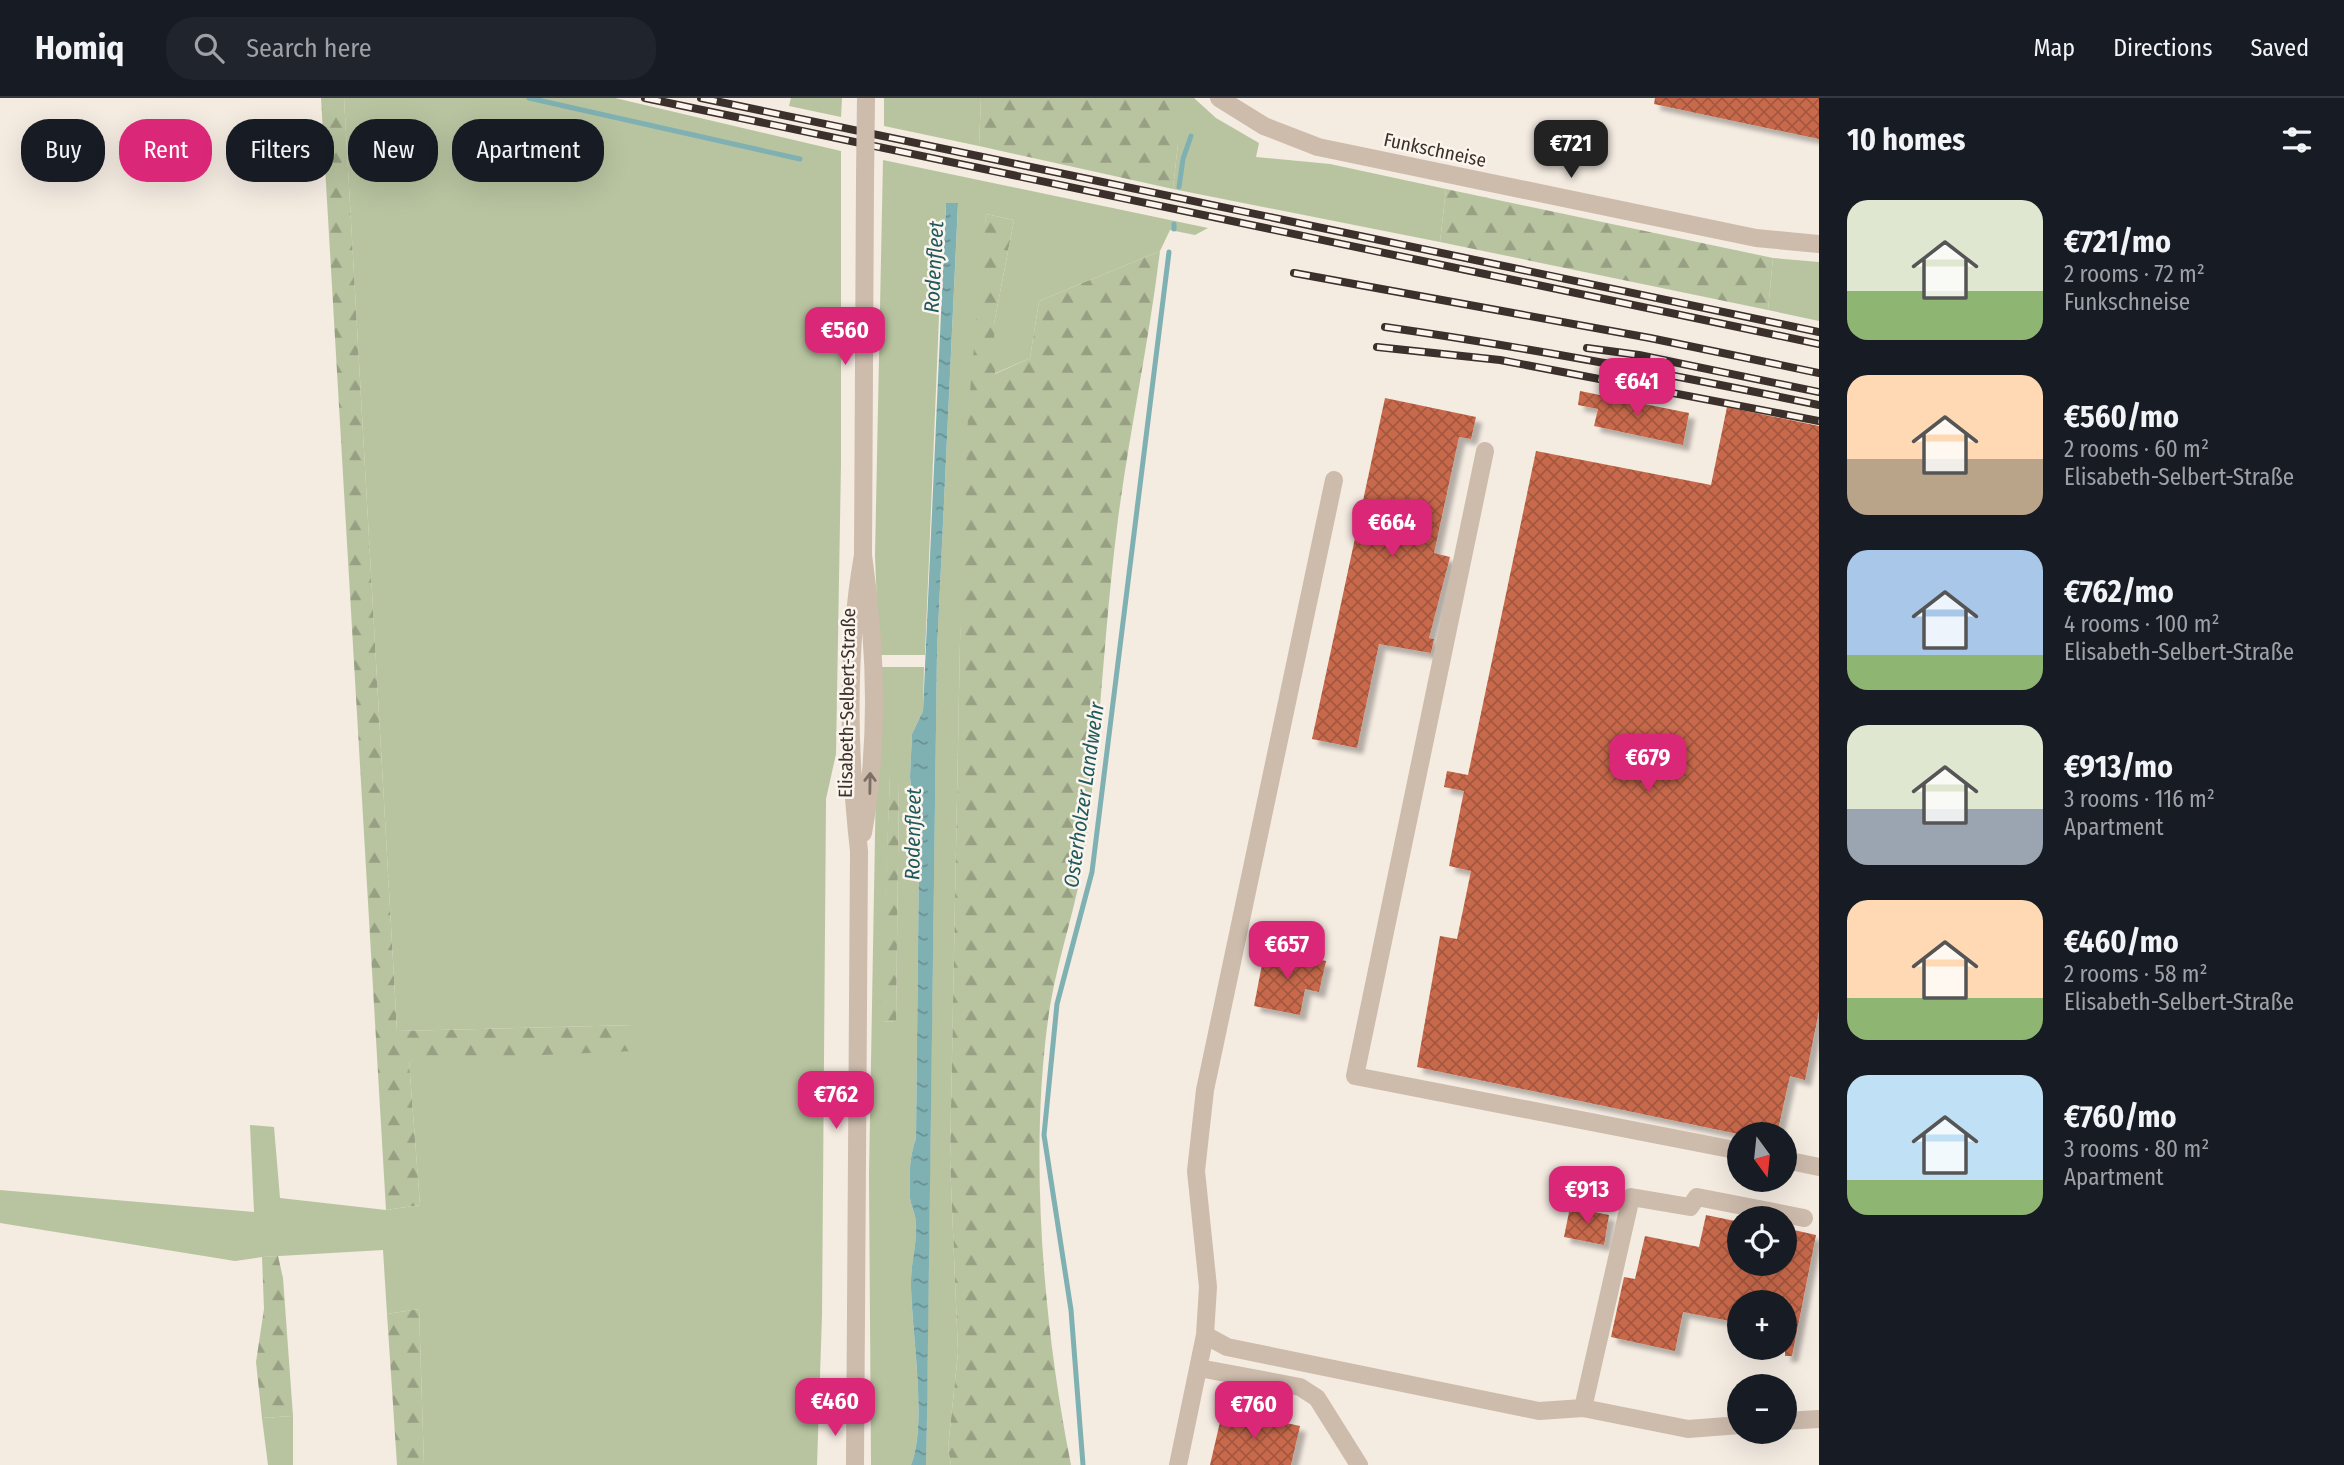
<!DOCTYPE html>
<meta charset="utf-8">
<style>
body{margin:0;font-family:"Fira Sans Condensed",sans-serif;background:#20242c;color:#f1f3f6;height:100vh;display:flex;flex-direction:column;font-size:26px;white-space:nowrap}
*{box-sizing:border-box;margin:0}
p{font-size:23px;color:#9ea1a6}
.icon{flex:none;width:38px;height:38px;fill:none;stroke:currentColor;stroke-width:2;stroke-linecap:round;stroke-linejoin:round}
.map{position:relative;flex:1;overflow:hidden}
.drawer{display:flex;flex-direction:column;background:#171b24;width:525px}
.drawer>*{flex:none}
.guide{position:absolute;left:21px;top:21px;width:665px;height:63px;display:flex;gap:14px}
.needle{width:46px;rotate:165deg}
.fabs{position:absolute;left:1727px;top:1024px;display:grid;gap:14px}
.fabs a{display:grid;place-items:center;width:70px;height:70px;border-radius:50%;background:#171b24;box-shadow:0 7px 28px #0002;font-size:35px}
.price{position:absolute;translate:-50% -60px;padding:0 16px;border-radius:14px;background:#db2777;color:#fff;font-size:23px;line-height:46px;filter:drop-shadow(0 2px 4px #0008)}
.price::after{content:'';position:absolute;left:50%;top:42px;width:21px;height:16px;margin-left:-10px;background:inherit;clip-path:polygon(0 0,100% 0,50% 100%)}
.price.on{background:#222;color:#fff}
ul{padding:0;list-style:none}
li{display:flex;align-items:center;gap:21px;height:175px;padding:0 28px}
li span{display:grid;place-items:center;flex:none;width:196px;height:140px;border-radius:21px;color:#555}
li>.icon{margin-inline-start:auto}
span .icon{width:84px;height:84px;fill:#fffc;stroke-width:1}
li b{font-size:30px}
h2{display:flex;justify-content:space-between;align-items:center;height:84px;padding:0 28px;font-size:30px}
.chip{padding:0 24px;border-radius:28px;background:#171b24;box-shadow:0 7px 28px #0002;font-size:24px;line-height:63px}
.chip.on{background:#db2777;color:#fff}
header{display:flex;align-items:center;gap:42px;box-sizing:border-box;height:98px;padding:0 35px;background:#171b24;border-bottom:2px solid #363941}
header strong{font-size:33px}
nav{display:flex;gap:38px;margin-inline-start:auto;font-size:24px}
.search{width:490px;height:63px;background:#20242c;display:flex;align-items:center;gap:18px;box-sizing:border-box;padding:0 24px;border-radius:28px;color:#9ea1a6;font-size:26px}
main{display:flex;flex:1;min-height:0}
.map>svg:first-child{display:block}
</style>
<header>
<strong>Homiq</strong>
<div class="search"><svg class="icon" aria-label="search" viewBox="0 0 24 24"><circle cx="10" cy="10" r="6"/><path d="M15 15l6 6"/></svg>Search here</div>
<nav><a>Map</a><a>Directions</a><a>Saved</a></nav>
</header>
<main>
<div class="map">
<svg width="1819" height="1367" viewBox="0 0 1819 1367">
<defs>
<pattern id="forest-firs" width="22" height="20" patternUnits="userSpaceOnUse" patternTransform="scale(1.75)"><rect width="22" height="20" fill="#b8c4a0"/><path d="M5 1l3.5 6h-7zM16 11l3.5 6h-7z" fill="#97a083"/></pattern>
<pattern id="water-ripples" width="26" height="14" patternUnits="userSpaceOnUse" patternTransform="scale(1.75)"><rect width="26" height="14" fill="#7fb0b2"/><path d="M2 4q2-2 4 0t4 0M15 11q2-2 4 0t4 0" fill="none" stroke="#699091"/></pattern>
<pattern id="building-cross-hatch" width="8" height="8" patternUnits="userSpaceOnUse" patternTransform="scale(1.75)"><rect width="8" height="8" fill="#c8694b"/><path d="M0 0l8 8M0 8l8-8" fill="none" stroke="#a4573f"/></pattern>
<filter id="shadow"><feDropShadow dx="6" dy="6" stdDeviation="2" flood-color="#0004"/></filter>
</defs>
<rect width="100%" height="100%" fill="#f4ebe1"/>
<path fill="#b8c4a0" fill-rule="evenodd" d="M 344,0 L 615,0 L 841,53 L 841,365 L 836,656 L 826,701 L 822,1217 L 817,1367 L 424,1367 L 419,1211 L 387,1216 L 383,1152 L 262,1159 L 235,1163 L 0,1125 L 0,1092 L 254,1114 L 250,1027 L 274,1029 L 280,1100 L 386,1112 L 420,1107 L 409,963 L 635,927 L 397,933 Z
M 791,0 L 842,0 L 841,19 L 789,8 Z
M 884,0 L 981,0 L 979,48 L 884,28 Z
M 1147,0 L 1194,0 L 1216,20 L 1259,45 L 1256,59 L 1330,66 L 1446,91 L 1440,144 L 1173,91 L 1178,45 Z
M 883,62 L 1208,130 L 1195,137 L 1170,132 L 1160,153 L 1039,203 L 1030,260 L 994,276 L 994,226 L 1014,122 L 986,116 L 960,544 L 950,1062 L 958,1254 L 948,1350 L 951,1367 L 926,1367 L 937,553 L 958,106 L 946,106 L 941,170 L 925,557 L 879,557 L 875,458 Z
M 1773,160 L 1819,164 L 1819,223 L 1768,212 Z
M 878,569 L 924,569 L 923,613 L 912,636 L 910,679 L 919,759 L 916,1041 C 909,1058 909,1082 910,1100 C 911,1109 916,1116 916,1126 C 917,1146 911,1165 911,1185 C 911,1232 928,1325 911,1367 L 871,1367 L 869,1077 ZM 890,678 L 899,682 L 896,924 L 881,923 Z
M 293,1318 L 293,1367 L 268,1367 L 262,1320 Z"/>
<path fill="url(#forest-firs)" d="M 321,0 L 344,0 L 397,933 L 635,927 L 634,953 L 409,963 L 420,1107 L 386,1112 Z
M 981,0 L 1147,0 L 1170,3 L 1178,45 L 1173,91 L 979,48 Z
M 1446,91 L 1773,160 L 1768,212 L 1440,144 Z
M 986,116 L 1014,122 L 994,226 L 995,276 L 1030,260 L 1039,203 L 1160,153 C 1149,243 1130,331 1118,421 C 1104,530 1100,642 1085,751 C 1078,804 1059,855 1050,908 C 1028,1050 1043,1226 1071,1367 L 951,1367 L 948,1350 L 958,1254 L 950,1062 L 960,544 L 968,316 Z
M 890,677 L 899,681 L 896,924 L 880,923 Z
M 278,1158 L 283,1180 L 293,1318 L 262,1320 L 256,1264 L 264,1211 L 262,1159 Z
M 419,1211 L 424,1367 L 397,1367 L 387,1216 Z"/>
<path fill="url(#water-ripples)" d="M 946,105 L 958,105 L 937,553 L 927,1320 L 926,1367 L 911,1367 C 928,1325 911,1232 911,1184 C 911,1165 917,1146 916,1126 C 916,1116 911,1109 910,1100 C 909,1082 909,1058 916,1041 L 919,759 L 910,679 L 912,636 L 923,613 Z"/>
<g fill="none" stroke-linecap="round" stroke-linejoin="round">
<path stroke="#7fb0b2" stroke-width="5" d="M 529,0 L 800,61
M 1179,89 L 1183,61 L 1191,38
M 1174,131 L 1174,126
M 1083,1367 L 1071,1212 L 1044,1037 L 1057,906 L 1092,774 L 1169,154"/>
</g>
<path fill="url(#building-cross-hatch)" filter="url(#shadow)" d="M 1655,0 L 1819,0 L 1819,41 L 1654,6 Z
M 1580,293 L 1689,315 L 1683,347 L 1594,328 L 1598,311 L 1578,307 Z
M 1385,300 L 1476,319 L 1471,341 L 1459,339 L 1434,455 L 1450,459 L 1429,540 L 1434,541 L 1431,555 L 1379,546 L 1357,650 L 1312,641 Z
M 1727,309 L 1819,328 L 1819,913 L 1805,982 L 1790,978 L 1777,1036 L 1738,1036 L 1417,969 L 1440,838 L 1457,841 L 1471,773 L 1449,768 L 1464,693 L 1444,689 L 1447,673 L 1468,677 L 1536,353 L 1711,387 Z
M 1265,851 L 1326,863 L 1319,894 L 1305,891 L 1300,917 L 1254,908 Z
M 1570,1109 L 1609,1117 L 1604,1147 L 1564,1139 Z
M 1706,1117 L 1740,1124 L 1740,1166 L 1785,1166 L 1785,1130 L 1816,1137 L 1792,1258 L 1785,1258 L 1785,1204 L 1740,1204 L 1740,1225 L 1683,1214 L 1675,1253 L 1611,1239 L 1624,1179 L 1635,1181 L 1645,1138 L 1699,1149 Z
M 1223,1311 L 1300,1328 L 1291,1367 L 1210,1367 Z"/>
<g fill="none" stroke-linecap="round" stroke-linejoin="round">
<path stroke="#cdbbac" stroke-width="18" d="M 1219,0 L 1264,28 L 1318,49 L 1756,140 L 1819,146
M 1485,353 L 1355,978 L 1740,1053
M 863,735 C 879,645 876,548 863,457 L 865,81
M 1785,1062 L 1819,1069
M 1205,1237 L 1227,1249 L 1539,1313 L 1583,1310 L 1688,1331 L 1740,1327
M 1199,1270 L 1300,1289 L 1317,1300 L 1359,1367
M 1583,1310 L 1631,1099 L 1690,1109 L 1697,1099 L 1804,1120
M 1785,1323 L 1819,1321
M 855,1367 L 859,753 C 848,655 846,554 863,457
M 1178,1367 L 1205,1237 L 1208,1189 L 1196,1073 L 1205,992 L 1334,382"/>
<defs>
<path id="rail" d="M 645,0 L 1819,246
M 701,0 L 1819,234
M 1294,175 L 1650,240 L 1819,275
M 1385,229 C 1531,250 1675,277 1819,307
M 1377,249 L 1500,262 L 1819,323
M 1587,250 L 1639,257 L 1819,294"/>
</defs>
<use href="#rail" stroke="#3b302b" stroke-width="8"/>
<use href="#rail" stroke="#fbf5ee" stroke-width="5" stroke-dasharray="16" stroke-linecap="butt"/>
<path stroke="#cdbbac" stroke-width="18" d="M 865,81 L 866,0"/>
</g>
<defs><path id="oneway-shaft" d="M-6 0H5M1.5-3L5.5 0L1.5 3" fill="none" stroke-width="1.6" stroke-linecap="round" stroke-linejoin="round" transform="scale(1.75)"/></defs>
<use stroke="#7d6f65" href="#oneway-shaft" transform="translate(870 685) rotate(-89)"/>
<g text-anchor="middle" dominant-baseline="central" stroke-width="5" stroke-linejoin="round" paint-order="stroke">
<g font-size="19" fill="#3b302b" stroke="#fbf5ee">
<text transform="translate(1435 52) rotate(12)">Funkschneise</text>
<text transform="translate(847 605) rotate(-89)">Elisabeth-Selbert-Straße</text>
</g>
<g font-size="21" font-style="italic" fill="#1f5a5e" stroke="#fbf5ee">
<text transform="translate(934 169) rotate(-87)">Rodenfleet</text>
<text transform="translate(1084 697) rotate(-82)">Osterholzer Landwehr</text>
<text transform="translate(913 736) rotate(-89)">Rodenfleet</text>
</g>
</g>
</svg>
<div class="fabs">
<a><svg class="needle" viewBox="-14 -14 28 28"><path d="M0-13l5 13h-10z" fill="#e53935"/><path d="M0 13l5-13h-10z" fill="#9ea1a6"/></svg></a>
<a><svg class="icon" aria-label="locate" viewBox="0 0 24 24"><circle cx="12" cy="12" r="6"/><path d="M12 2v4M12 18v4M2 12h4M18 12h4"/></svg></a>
<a>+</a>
<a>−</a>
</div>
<b class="price on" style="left:1571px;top:82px">€721</b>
<b class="price" style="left:845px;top:269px">€560</b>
<b class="price" style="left:1637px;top:320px">€641</b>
<b class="price" style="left:1392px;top:461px">€664</b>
<b class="price" style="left:1648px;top:696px">€679</b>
<b class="price" style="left:1287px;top:883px">€657</b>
<b class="price" style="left:836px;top:1033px">€762</b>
<b class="price" style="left:1587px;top:1128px">€913</b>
<b class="price" style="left:835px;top:1340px">€460</b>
<b class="price" style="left:1254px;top:1343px">€760</b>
<div class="guide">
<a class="chip">Buy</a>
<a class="chip on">Rent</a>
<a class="chip">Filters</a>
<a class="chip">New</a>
<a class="chip">Apartment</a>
</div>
</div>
<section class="drawer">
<h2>10 homes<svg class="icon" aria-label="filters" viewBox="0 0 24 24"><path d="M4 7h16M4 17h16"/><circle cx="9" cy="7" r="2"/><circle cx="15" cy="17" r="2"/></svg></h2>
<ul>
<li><span style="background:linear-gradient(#dfe7d0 65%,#8fb573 0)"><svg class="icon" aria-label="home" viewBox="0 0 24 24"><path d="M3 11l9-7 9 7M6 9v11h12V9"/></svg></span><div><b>€721/mo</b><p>2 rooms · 72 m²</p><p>Funkschneise</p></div></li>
<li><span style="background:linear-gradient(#ffd9b3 60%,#b9a48a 0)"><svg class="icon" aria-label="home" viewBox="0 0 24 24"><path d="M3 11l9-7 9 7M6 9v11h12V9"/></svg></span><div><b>€560/mo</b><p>2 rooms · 60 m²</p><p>Elisabeth-Selbert-Straße</p></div></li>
<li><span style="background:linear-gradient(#a9c7e8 75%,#8fb573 0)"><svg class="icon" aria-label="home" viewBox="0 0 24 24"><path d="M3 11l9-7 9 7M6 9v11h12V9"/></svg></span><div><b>€762/mo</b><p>4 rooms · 100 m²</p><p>Elisabeth-Selbert-Straße</p></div></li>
<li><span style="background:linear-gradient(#dfe7d0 60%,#9aa5b1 0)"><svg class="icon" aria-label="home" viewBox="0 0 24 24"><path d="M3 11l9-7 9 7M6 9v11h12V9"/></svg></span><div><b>€913/mo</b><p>3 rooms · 116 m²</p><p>Apartment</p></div></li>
<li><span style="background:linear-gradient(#ffd9b3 70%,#8fb573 0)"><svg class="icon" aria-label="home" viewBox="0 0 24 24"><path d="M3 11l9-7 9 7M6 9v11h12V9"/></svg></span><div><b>€460/mo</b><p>2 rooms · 58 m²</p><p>Elisabeth-Selbert-Straße</p></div></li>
<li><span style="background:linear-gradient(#bfe0f5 75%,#8fb573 0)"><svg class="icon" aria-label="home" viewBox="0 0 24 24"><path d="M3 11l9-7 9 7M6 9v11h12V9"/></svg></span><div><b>€760/mo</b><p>3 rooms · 80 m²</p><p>Apartment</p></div></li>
</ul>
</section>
</main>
